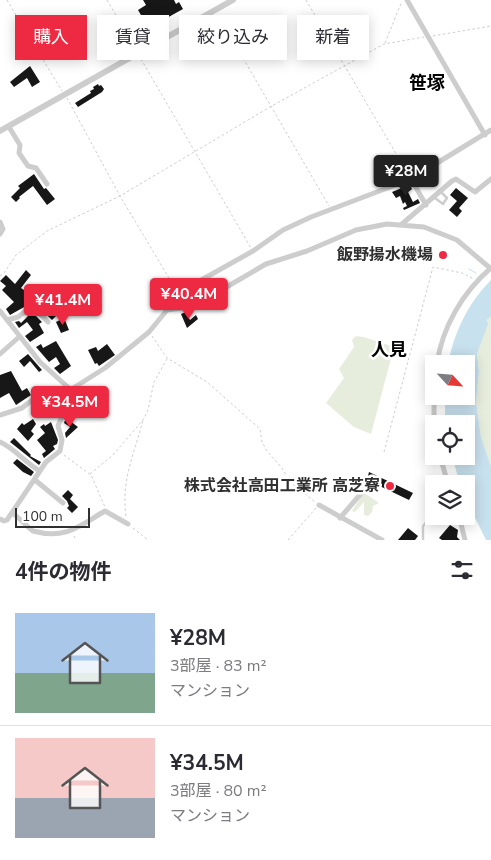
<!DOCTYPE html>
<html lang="ja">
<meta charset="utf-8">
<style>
body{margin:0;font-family:"Nunito Sans","Noto Sans JP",sans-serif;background:#f7f7f7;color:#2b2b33;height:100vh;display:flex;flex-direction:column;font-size:19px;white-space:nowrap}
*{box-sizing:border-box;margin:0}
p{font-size:16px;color:#7c7c81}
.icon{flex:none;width:28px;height:28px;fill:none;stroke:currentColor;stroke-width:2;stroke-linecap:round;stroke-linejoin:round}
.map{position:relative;height:540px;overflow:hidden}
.panel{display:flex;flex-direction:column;background:#fff;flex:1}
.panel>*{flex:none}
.guide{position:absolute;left:15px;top:15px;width:461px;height:45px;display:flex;gap:10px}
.needle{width:32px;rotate:116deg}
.controls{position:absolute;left:425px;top:355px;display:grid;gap:10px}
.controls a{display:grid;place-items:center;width:50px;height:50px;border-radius:0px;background:#fff;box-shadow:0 2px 12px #0003;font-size:25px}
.scale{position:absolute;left:15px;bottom:12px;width:75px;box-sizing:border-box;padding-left:5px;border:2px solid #303030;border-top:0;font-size:14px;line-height:18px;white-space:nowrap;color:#303030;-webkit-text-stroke:4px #fff;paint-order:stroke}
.price{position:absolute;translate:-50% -42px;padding:0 11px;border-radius:5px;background:#ee2a42;color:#fff;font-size:16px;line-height:32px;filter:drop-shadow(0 1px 2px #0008)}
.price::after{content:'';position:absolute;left:50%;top:30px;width:15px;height:11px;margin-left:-8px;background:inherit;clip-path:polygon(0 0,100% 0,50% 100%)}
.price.selected{background:#222;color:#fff}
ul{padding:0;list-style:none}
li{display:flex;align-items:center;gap:15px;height:125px;padding:0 15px}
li+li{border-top:1px solid #e1e1e2}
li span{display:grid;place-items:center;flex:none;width:140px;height:100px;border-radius:0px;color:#555}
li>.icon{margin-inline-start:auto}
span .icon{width:60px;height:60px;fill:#fffc;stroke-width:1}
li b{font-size:21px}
h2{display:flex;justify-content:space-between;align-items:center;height:60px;padding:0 15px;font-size:21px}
.chip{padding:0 18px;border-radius:0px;background:#fff;box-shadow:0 2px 12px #0003;font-size:18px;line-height:45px}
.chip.selected{background:#ee2a42;color:#fff}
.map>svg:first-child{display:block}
</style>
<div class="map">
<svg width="491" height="540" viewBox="0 0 491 540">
<rect width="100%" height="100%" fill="#fff"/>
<path fill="#e7eddd" d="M 489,316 L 491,316 L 491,466 L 481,437 L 476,401 L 479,371 L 477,354 Z
M 356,336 L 364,337 L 394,347 L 371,434 L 354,427 L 326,403 L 344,378 L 339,369 L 354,347 L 352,340 Z
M 363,494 L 366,494 L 379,503 L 373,506 L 372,512 L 368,516 L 364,515 L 364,502 L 355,512 L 352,511 Z"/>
<path fill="#c8e1ee" d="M 491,280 L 491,316 L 487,320 L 488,324 L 477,354 L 479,371 L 476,401 L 481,437 L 491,466 L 491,540 L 486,540 L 466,499 L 466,484 L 460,484 L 452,456 L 466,456 L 466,424 L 445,424 L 445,396 L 466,396 L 466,364 L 448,364 C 454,332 468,303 491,280 Z"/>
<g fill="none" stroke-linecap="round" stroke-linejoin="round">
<path stroke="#c8e1ee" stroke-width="1" d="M 469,269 L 476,273"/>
</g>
<path fill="#171717" d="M 143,0 L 174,0 L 176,4 L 179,2 L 183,9 L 165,19 L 168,25 L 165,26 L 168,31 L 163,33 L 155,22 L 149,26 L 155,38 L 150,41 L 141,25 L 145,22 L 138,10 L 146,5 Z
M 30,66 L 40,82 L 32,87 L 27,78 L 14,87 L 10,82 Z
M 98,84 L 99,86 L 101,85 L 104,89 L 102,92 L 78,107 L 75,103 L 91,93 L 90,91 L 94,89 L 93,87 Z
M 34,174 L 44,189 L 46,188 L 55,199 L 47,205 L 33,186 L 19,197 L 20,198 L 16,202 L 11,197 L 20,188 L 18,186 Z
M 409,185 L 412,189 L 408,192 L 413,202 L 418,199 L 420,203 L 404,210 L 403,208 L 407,206 L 405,202 L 403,204 L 400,196 L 396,198 L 392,192 Z
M 456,188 L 468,198 L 459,208 L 462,211 L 457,217 L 449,210 L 457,201 L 450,195 Z
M 26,270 L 31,275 L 21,288 L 27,292 L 33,286 L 45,296 L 59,313 L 52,320 L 33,302 L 10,315 L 6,309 L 14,302 L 2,290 L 6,286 L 0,281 L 6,275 L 15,284 Z
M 32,312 L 42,322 L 39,324 L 44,333 L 30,342 L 25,336 L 33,330 L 27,322 L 19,328 L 15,322 L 19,321 L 21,323 Z
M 186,312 L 190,320 L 196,315 L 198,319 L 187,328 L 181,314 Z
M 64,318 L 69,330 L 61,333 L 56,322 Z
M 56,341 L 71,366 L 60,374 L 54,368 L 60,364 L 56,357 L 49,362 L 36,347 L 41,344 L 43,348 Z
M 107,344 L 115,355 L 99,366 L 97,363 L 95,364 L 88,350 L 96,347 L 98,351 Z
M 28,354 L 42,370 L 39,372 L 30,361 L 24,367 L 19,361 Z
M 11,371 L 22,391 L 27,388 L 31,395 L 16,405 L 9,393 L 0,398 L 0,375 Z
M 66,418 L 78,427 L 66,438 L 65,433 L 70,427 L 64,423 Z
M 33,419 L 36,424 L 31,431 L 34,434 L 28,441 L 17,429 L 22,423 L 24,425 Z
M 51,422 L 58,440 L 57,444 L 53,446 L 55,449 L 44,458 L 42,454 L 46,451 L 37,440 L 45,433 L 40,427 L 44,424 L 45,426 Z
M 14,438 L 31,455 L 30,456 L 41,462 L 39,465 L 10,442 Z
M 17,459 L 34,472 L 31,476 L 23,472 L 13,463 Z
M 369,472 L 413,493 L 409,500 L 367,480 Z
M 68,490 L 73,495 L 70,499 L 78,507 L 72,513 L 67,508 L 69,506 L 67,501 L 62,496 Z
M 450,525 L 458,530 L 457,537 L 460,540 L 442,540 L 439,538 Z
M 408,528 L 418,536 L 415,540 L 398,540 Z"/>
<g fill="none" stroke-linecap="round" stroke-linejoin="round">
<path stroke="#cdcdcd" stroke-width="1" stroke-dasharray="2.5 2.5" stroke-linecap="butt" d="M 7,0 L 62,91
M 107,0 L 136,49
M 306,0 L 408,174
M 218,15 L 329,206
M 433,36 L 491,26
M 385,43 L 402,1
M 141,59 L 251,248
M 67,98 L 120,196 L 175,288
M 0,276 L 4,273 L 16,255 L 47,231 L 120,196 L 270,107 L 384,44 L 424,37
M 152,336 L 167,358 L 207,382 L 260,429 L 262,442 L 267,451 L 282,468 L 290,482 L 315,502
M 384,452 L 433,267 L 462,273 L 474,279
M 64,455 L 91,475 L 105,507
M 90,474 L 113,455 L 143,420 L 148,410 L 154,382 L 167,359
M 126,516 C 121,480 134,455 143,420
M 133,528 L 148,540
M 74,536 L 76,540
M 288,540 L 316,508"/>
<path stroke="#cdcdcd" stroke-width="2.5" d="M 435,198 L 443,204 L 447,198 L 441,192
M 423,540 L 423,526 L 434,513"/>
<path stroke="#cdcdcd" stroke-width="5" d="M 407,0 L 485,135
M 9,127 L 20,145 L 19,153 L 28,166 L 36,168 L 47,184
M 411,179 L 426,205
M 0,222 L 3,229 L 0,234
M 402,224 L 452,181 L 456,179 L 475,192 L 491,179
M 178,293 L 253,251 L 283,230 L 311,217 L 411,179 L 491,130
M 0,311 L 40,362 L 71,390
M 7,320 L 18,317 L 32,306 L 48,322
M 0,354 L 19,337
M 437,364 C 442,327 463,292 491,268
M 434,390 L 434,426
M 0,415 L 22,408 L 36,397 L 67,392 L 105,368 L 149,332 L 167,310 L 194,306 L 266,264 L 307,251 L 356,230 L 387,224 L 424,227 L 457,240 L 490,268
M 0,442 C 16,449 25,463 40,471
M 440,456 L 448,484
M 35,480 L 63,503
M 319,505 L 382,540
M 12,513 C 20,518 25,525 33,531 C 66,540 79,526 105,511 L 128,524
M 459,516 L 465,540
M 340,518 L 364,490
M 0,519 L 4,521 L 7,520 L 46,462 L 60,451 L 62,440 L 58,426 L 65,409 L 55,395"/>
<path stroke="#cdcdcd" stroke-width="6" d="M 0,131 L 233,0"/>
</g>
<g fill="#ee2a42" stroke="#fff" stroke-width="2">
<circle cx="443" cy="255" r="5"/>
<circle cx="390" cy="486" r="5"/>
</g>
<g text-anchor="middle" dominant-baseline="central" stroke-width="5" stroke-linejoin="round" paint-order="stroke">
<g font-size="16" font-weight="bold" fill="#303030" stroke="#fff" text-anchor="end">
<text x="433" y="255">飯野揚水機場</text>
<text x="380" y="486">株式会社高田工業所 高芝寮</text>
</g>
<g font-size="18" font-weight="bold" fill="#000" stroke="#fff">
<text x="427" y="83">笹塚</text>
<text x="389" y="350">人見</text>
</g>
</g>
</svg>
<div class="controls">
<a><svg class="needle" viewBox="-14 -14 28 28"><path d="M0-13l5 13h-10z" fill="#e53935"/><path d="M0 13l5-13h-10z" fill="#7c7c81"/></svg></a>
<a><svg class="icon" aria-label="locate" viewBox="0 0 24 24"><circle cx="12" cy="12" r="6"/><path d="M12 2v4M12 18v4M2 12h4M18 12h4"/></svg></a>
<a><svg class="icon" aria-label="layers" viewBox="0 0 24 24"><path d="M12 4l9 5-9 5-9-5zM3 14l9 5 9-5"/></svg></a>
</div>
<div class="scale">100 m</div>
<b class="price selected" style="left:406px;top:197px">¥28M</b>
<b class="price" style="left:189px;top:320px">¥40.4M</b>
<b class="price" style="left:63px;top:326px">¥41.4M</b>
<b class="price" style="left:70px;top:428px">¥34.5M</b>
<div class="guide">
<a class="chip selected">購入</a>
<a class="chip">賃貸</a>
<a class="chip">絞り込み</a>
<a class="chip">新着</a>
</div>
</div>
<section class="panel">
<h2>4件の物件<svg class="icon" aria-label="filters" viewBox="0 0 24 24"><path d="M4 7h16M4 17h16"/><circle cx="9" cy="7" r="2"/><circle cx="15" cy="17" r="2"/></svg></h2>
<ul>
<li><span style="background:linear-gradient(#a9c7e8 60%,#7fa58c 0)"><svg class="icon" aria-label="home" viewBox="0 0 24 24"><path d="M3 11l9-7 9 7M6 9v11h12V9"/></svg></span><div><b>¥28M</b><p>3部屋 · 83 m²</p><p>マンション</p></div></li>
<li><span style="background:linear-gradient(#f6c9c9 60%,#9aa5b1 0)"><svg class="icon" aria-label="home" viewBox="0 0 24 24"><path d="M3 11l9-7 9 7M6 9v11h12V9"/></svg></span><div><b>¥34.5M</b><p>3部屋 · 80 m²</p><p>マンション</p></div></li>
</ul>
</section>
